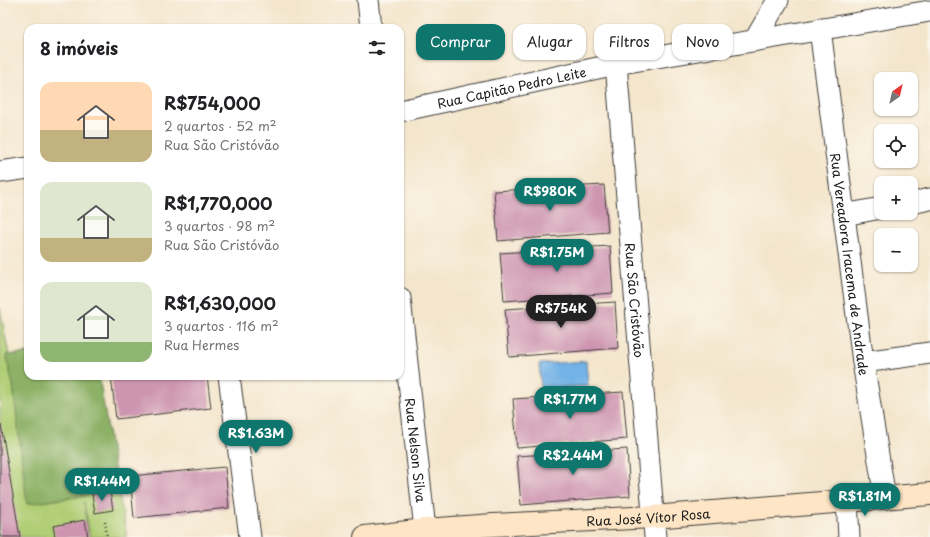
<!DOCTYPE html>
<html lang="pt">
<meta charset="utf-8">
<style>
body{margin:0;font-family:"Playpen Sans",sans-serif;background:#f6f6f6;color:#202124;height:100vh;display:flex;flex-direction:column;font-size:15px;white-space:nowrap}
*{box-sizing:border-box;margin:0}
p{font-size:13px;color:#757577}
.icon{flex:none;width:22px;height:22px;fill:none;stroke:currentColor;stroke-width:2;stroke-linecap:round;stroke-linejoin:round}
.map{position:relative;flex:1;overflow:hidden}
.panel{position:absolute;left:24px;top:24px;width:380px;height:356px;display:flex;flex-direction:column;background:#fff;border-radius:12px;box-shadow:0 1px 3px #0004}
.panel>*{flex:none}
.banner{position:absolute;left:416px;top:24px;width:380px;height:36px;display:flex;gap:8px}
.needle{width:26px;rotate:34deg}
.fabs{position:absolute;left:874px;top:72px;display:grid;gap:8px}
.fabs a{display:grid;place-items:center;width:44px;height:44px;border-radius:8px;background:#fff;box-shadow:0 1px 3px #0004;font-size:20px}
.price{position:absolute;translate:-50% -34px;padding:0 9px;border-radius:14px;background:#0f766e;color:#fff;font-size:13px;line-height:26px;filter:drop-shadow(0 1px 2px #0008)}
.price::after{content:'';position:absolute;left:50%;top:24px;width:12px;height:9px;margin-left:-6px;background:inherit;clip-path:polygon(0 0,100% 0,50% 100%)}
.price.current{background:#222;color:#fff}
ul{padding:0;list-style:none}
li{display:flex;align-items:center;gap:12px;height:100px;padding:0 16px}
li span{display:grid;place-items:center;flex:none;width:112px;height:80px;border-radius:12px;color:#555}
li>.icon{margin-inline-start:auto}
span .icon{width:48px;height:48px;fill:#fffc;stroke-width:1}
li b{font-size:17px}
h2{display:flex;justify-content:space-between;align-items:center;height:48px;padding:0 16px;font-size:17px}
.pill{padding:0 14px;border-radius:12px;background:#fff;box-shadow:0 1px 3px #0004;font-size:14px;line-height:36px}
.pill.current{background:#0f766e;color:#fff}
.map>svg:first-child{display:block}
</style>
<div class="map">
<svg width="930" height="537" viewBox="0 0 930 537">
<rect width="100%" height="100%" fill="#fbf7ec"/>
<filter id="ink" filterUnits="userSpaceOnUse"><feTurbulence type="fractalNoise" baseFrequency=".025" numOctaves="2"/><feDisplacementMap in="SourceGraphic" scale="8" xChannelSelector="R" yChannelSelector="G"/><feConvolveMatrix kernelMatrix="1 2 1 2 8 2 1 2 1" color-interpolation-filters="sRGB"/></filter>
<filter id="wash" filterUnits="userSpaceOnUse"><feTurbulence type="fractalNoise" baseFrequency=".012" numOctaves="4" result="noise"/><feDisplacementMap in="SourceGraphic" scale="16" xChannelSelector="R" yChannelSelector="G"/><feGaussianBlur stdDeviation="0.9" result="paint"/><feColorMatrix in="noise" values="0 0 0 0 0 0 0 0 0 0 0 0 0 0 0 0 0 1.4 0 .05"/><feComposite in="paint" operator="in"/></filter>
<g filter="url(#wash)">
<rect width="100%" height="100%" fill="#f4e6cd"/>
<path fill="#b0ce75" stroke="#667548" d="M 0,308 L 37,502 L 83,496 L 118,490 L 127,537 L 90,537 L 84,502 L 88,537 L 0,537 Z"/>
<path fill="#8cb166" stroke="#546641" d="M 28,353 L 28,376 L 99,376 L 118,490 L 83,496 L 27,504 L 13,385 L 6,355 Z"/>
<path fill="#72b2e6" stroke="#476781" d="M 586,361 L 588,386 L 541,389 L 539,364 Z"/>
<g id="blocks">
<path fill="#ce95b1" d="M 604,185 L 608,232 L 498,241 L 494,191 Z
M 610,246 L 613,293 L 504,301 L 500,253 Z
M 615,302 L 618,348 L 509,357 L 505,309 Z
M 111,376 L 207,376 L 211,408 L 116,419 Z
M 623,392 L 627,439 L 517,448 L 513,399 Z
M 0,425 L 1,425 L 20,537 L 0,537 Z
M 627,449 L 630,496 L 521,505 L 517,456 Z
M 225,467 L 229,508 L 134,518 L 130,476 Z
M 110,491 L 113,510 L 95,513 L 92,494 Z
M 85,520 L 88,537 L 55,537 L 53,526 Z"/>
</g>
</g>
<g filter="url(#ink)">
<use href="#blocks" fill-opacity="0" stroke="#3c3a37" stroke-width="1"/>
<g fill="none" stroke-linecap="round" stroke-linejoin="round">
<defs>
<g id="street">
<path d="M 368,0 L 371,28"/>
<path id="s1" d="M 820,29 L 863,362 L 885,498"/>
<path d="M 755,40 L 778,0"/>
<path id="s2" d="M 616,64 L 655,537"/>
<path id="s3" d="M 400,111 L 616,64 L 930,11"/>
<path d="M 0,172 L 28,168"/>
<path d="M 911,203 L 930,199"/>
<path d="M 844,215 L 881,208"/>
<path id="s4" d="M 400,298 L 425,530"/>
<path d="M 863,362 L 930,353"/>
<path d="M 229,376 L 250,537"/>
<path d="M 847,500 L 849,537"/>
</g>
<g id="secondary">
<path id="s5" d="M 365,537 L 425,530 L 493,525 L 653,517 L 930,494"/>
</g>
</defs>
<use href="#street" stroke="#3c3a37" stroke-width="23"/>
<use href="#secondary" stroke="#3c3a37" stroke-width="24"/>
<path stroke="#3c3a37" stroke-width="2.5" stroke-dasharray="1 3" stroke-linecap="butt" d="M 105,522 L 107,537"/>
<use href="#street" stroke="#fff" stroke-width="21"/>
<use href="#secondary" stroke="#fde5c5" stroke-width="22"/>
</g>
</g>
<g text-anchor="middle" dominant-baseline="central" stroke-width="4" stroke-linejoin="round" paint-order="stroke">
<g font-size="13" fill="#1c1c1c" stroke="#fbf7ec">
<text stroke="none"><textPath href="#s3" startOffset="114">Rua Capitão Pedro Leite</textPath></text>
<text stroke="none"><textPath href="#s1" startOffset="237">Rua Vereadora Iracema de Andrade</textPath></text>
<text stroke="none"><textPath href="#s2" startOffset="237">Rua São Cristóvão</textPath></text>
<text stroke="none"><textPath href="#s4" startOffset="153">Rua Nelson Silva</textPath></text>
<text stroke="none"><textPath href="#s5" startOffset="284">Rua José Vítor Rosa</textPath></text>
</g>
</g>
</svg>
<div class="fabs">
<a><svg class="needle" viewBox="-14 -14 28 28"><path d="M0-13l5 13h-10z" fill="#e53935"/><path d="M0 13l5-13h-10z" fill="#757577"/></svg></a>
<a><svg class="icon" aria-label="locate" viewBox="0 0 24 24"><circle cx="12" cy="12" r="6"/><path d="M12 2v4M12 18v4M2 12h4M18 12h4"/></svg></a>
<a>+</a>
<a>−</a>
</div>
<b class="price" style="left:550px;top:212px">R$980K</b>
<b class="price" style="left:557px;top:273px">R$1.75M</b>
<b class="price current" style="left:561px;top:329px">R$754K</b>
<b class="price" style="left:570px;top:420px">R$1.77M</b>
<b class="price" style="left:256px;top:454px">R$1.63M</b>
<b class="price" style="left:573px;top:476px">R$2.44M</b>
<b class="price" style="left:102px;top:502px">R$1.44M</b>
<b class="price" style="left:865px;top:517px">R$1.81M</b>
<div class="banner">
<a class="pill current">Comprar</a>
<a class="pill">Alugar</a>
<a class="pill">Filtros</a>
<a class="pill">Novo</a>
</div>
<section class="panel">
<h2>8 imóveis<svg class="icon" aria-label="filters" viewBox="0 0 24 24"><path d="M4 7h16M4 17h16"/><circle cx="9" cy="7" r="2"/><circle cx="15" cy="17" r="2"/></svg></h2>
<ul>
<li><span style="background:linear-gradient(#ffd9b3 60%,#c2b280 0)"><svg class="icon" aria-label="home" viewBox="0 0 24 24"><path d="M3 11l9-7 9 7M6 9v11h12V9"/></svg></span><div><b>R$754,000</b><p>2 quartos · 52 m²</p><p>Rua São Cristóvão</p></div></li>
<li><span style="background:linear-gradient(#dfe7d0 70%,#c2b280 0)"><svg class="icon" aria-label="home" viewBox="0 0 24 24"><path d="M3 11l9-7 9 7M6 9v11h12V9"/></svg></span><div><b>R$1,770,000</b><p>3 quartos · 98 m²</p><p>Rua São Cristóvão</p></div></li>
<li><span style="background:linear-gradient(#dfe7d0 75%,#8fb573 0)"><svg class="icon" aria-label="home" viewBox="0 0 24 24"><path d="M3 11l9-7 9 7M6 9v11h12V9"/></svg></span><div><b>R$1,630,000</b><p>3 quartos · 116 m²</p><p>Rua Hermes</p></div></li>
</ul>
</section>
</div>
